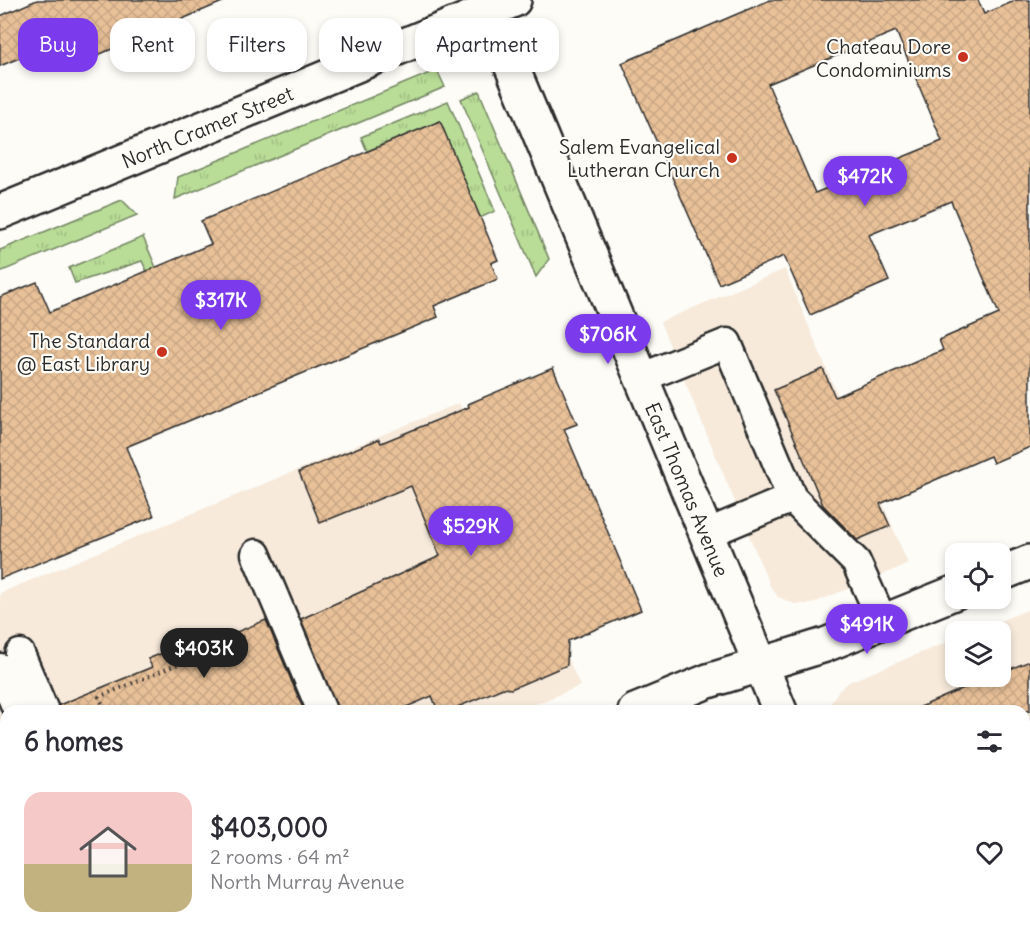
<!DOCTYPE html>
<meta charset="utf-8">
<style>
body{margin:0;font-family:Delius,sans-serif;background:#f2f2f3;color:#2b2b33;height:100vh;display:flex;flex-direction:column;font-size:22px;white-space:nowrap}
*{box-sizing:border-box;margin:0}
p{font-size:20px;color:#7c7c81}
.icon{flex:none;width:33px;height:33px;fill:none;stroke:currentColor;stroke-width:2;stroke-linecap:round;stroke-linejoin:round}
.map{position:relative;flex:1;overflow:hidden}
.sheet{position:absolute;left:0px;top:705px;width:1030px;height:234px;display:flex;flex-direction:column;background:#fff;border-radius:18px 18px 0 0;box-shadow:0 3px 9px #0003}
.sheet>*{flex:none}
.top-card{position:absolute;left:18px;top:18px;width:600px;height:54px;display:flex;gap:12px}
.tools{position:absolute;left:945px;top:543px;display:grid;gap:12px}
.tools a{display:grid;place-items:center;width:66px;height:66px;border-radius:12px;background:#fff;box-shadow:0 3px 9px #0003;font-size:30px}
.price{position:absolute;translate:-50% -51px;padding:0 14px;border-radius:21px;background:#7c3aed;color:#fff;font-size:20px;line-height:39px;filter:drop-shadow(0 2px 3px #0008)}
.price::after{content:'';position:absolute;left:50%;top:36px;width:18px;height:14px;margin-left:-9px;background:inherit;clip-path:polygon(0 0,100% 0,50% 100%)}
.price.selected{background:#222;color:#fff}
ul{padding:0;list-style:none}
li{display:flex;align-items:center;gap:18px;height:150px;padding:0 24px}
li+li{border-top:2px solid #e1e1e2}
li span{display:grid;place-items:center;flex:none;width:168px;height:120px;border-radius:18px;color:#555}
li>.icon{margin-inline-start:auto}
span .icon{width:72px;height:72px;fill:#fffc;stroke-width:1}
li b{font-size:26px}
h2{display:flex;justify-content:space-between;align-items:center;height:72px;padding:0 24px;font-size:26px}
.chip{padding:0 21px;border-radius:18px;background:#fff;box-shadow:0 3px 9px #0003;font-size:21px;line-height:54px}
.chip.selected{background:#7c3aed;color:#fff}
.map>svg:first-child{display:block}
</style>
<div class="map">
<svg width="1030" height="939" viewBox="0 0 1030 939">
<defs>
<pattern id="grass-tufts" width="24" height="20" patternUnits="userSpaceOnUse" patternTransform="scale(1.5)"><rect width="24" height="20" fill="#b9dd97"/><path d="M3 7l-1-3M5 7V3M7 7l1-3M15 17l-1-3M17 17v-4M19 17l1-3" fill="none" stroke="#9fbe82"/></pattern>
<pattern id="building-cross-hatch" width="8" height="8" patternUnits="userSpaceOnUse" patternTransform="scale(1.5)"><rect width="8" height="8" fill="#e9c199"/><path d="M0 0l8 8M0 8l8-8" fill="none" stroke="#c8a684"/></pattern>
</defs>
<rect width="100%" height="100%" fill="#fdfcf7"/>
<filter id="ink" filterUnits="userSpaceOnUse"><feTurbulence type="fractalNoise" baseFrequency=".0167" numOctaves="2"/><feDisplacementMap in="SourceGraphic" scale="12" xChannelSelector="R" yChannelSelector="G"/><feConvolveMatrix kernelMatrix="1 2 1 2 8 2 1 2 1" color-interpolation-filters="sRGB"/></filter>
<g filter="url(#ink)">
<path fill="#f7eadb" d="M 785,269 L 908,564 L 811,604 L 795,604 L 778,597 L 770,586 L 660,322 Z
M 459,403 L 580,686 L 519,711 L 6,711 L 6,922 L 0,924 L 0,593 Z
M 1030,609 L 1030,939 L 922,939 L 920,933 L 1024,933 L 1024,711 L 830,711 L 830,704 L 838,691 L 849,682 L 955,639 L 956,676 L 1000,676 L 1000,632 L 974,631 Z
M 272,933 L 630,933 L 632,939 L 257,939 Z"/>
<path fill="url(#grass-tufts)" stroke="#728461" stroke-width="1.5" d="M 437,70 L 445,87 L 175,199 L 178,177 Z
M 479,91 L 549,259 L 536,277 L 461,99 Z
M 448,101 L 495,211 L 480,218 L 440,121 L 367,151 L 361,137 Z
M 122,200 L 137,215 L 0,272 L 0,250 Z
M 143,237 L 158,272 L 149,276 L 142,261 L 75,283 L 69,268 Z"/>
<path fill="url(#building-cross-hatch)" stroke="#2b2b2b" stroke-width="1.5" fill-rule="evenodd" d="M 37,0 L 227,0 L 72,66 L 62,40 L 0,66 L 0,16 Z
M 770,0 L 978,0 L 984,14 L 1017,0 L 1030,0 L 1030,447 L 993,463 L 990,456 L 880,504 L 890,526 L 857,540 L 823,505 L 774,390 L 823,369 L 835,397 L 943,350 L 939,340 L 999,314 L 951,201 L 869,235 L 889,281 L 810,315 L 784,256 L 719,284 L 622,63 ZM 896,31 L 942,141 L 815,193 L 768,84 Z
M 440,121 L 498,260 L 491,263 L 498,279 L 434,306 L 438,317 L 126,447 L 154,516 L 0,579 L 0,297 L 37,282 L 50,312 L 211,244 L 201,221 Z
M 553,368 L 577,424 L 564,429 L 641,610 L 568,641 L 567,665 L 511,689 L 503,688 L 448,711 L 438,711 L 432,696 L 397,711 L 338,711 L 301,619 L 440,556 L 411,486 L 320,523 L 299,472 L 379,439 L 381,443 L 469,407 L 468,404 Z
M 266,620 L 304,711 L 60,711 L 59,705 L 152,667 L 148,659 L 214,632 L 217,640 Z
M 1030,661 L 1030,711 L 911,711 L 992,676 L 1000,676 L 1000,673 Z"/>
<g fill="none" stroke-linecap="round" stroke-linejoin="round">
<defs>
<path id="lane" d="M 641,378 L 727,343 L 792,498
M 706,534 L 792,498 L 856,562 L 883,622
M 256,554 L 322,711
M 20,654 L 44,711
M 0,668 L 18,711
M 366,933 L 367,935"/>
<g id="street">
<path id="s1" d="M 484,0 L 780,711"/>
<path id="s2" d="M 0,212 L 514,0"/>
<path d="M 1000,574 L 1030,562"/>
<path d="M 635,711 L 708,681 L 825,645 L 956,592"/>
<path d="M 873,933 L 875,939"/>
<path d="M 78,939 L 93,933"/>
</g>
</defs>
<use href="#lane" stroke="#2b2b2b" stroke-width="33"/>
<use href="#street" stroke="#2b2b2b" stroke-width="38"/>
<path stroke="#2b2b2b" stroke-width="4" stroke-dasharray="1.5 4.5" stroke-linecap="butt" d="M 102,703 L 99,697 L 248,635"/>
<use href="#lane" stroke="#fdfcf7" stroke-width="28"/>
<use href="#street" stroke="#fdfcf7" stroke-width="33"/>
</g>
</g>
<g fill="#c8321e" stroke="#fdfcf7" stroke-width="2">
<circle cx="963" cy="57" r="6"/>
<circle cx="732" cy="158" r="6"/>
<circle cx="162" cy="352" r="6"/>
</g>
<g text-anchor="middle" dominant-baseline="central" stroke-width="4.5" stroke-linejoin="round" paint-order="stroke">
<g font-size="20" fill="#2b2b2b" stroke="#fdfcf7" text-anchor="end">
<text x="951" y="46">Chateau Dore<tspan x="951" dy="23">Condominiums</tspan></text>
<text x="720" y="146">Salem Evangelical<tspan x="720" dy="23">Lutheran Church</tspan></text>
<text x="150" y="340">The Standard<tspan x="150" dy="23">@ East Library</tspan></text>
</g>
<g font-size="20" fill="#2b2b2b" stroke="#fdfcf7">
<text stroke="none"><textPath href="#s2" startOffset="224">North Cramer Street</textPath></text>
<text stroke="none"><textPath href="#s1" startOffset="530">East Thomas Avenue</textPath></text>
</g>
</g>
</svg>
<div class="tools">
<a><svg class="icon" aria-label="locate" viewBox="0 0 24 24"><circle cx="12" cy="12" r="6"/><path d="M12 2v4M12 18v4M2 12h4M18 12h4"/></svg></a>
<a><svg class="icon" aria-label="layers" viewBox="0 0 24 24"><path d="M12 4l9 5-9 5-9-5zM3 14l9 5 9-5"/></svg></a>
</div>
<b class="price" style="left:865px;top:207px">$472K</b>
<b class="price" style="left:221px;top:331px">$317K</b>
<b class="price" style="left:608px;top:365px">$706K</b>
<b class="price" style="left:471px;top:557px">$529K</b>
<b class="price" style="left:867px;top:655px">$491K</b>
<b class="price selected" style="left:204px;top:679px">$403K</b>
<div class="top-card">
<a class="chip selected">Buy</a>
<a class="chip">Rent</a>
<a class="chip">Filters</a>
<a class="chip">New</a>
<a class="chip">Apartment</a>
</div>
<section class="sheet">
<h2>6 homes<svg class="icon" aria-label="filters" viewBox="0 0 24 24"><path d="M4 7h16M4 17h16"/><circle cx="9" cy="7" r="2"/><circle cx="15" cy="17" r="2"/></svg></h2>
<ul>
<li><span style="background:linear-gradient(#f6c9c9 60%,#c2b280 0)"><svg class="icon" aria-label="home" viewBox="0 0 24 24"><path d="M3 11l9-7 9 7M6 9v11h12V9"/></svg></span><div><b>$403,000</b><p>2 rooms · 64 m²</p><p>North Murray Avenue</p></div><svg class="icon" aria-label="heart" viewBox="0 0 24 24"><path d="M12 20l-8-8c-3-5 5-10 8-4 3-6 11-1 8 4z"/></svg></li>
</ul>
</section>
</div>
